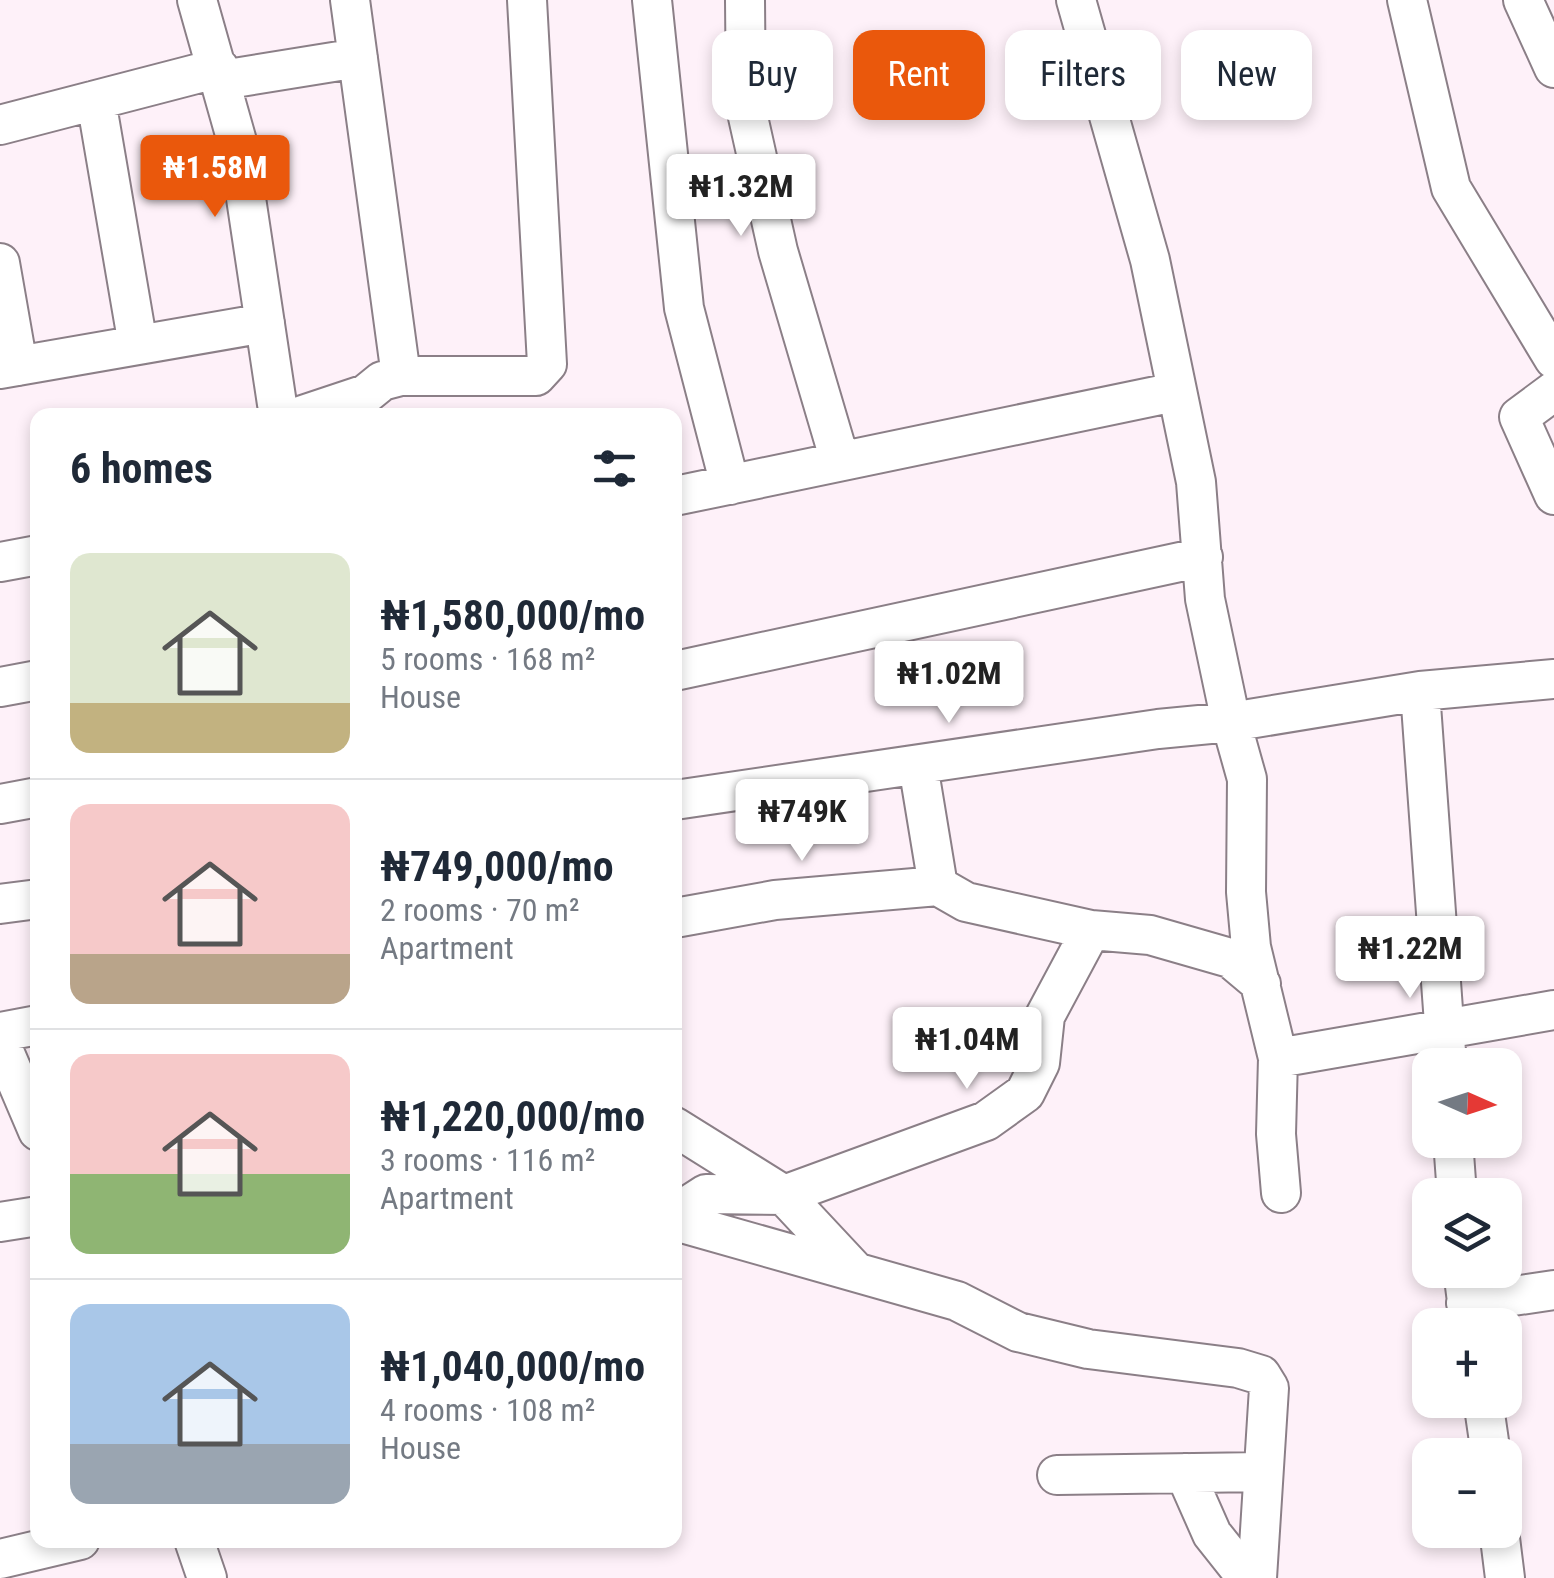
<!DOCTYPE html>
<meta charset="utf-8">
<style>
body{margin:0;font-family:"Roboto Condensed",sans-serif;background:#f2f2f3;color:#1f2937;height:100vh;display:flex;flex-direction:column;font-size:38px;white-space:nowrap}
*{box-sizing:border-box;margin:0}
p{font-size:32px;color:#747a83}
.icon{flex:none;width:55px;height:55px;fill:none;stroke:currentColor;stroke-width:2;stroke-linecap:round;stroke-linejoin:round}
.map{position:relative;flex:1;overflow:hidden}
.details{position:absolute;left:30px;top:408px;width:652px;height:1140px;display:flex;flex-direction:column;background:#fff;border-radius:20px;box-shadow:0 5px 15px #0003}
.details>*{flex:none}
.banner{position:absolute;left:712px;top:30px;width:690px;height:90px;display:flex;gap:20px}
.needle{width:65px;rotate:93deg}
.buttons{position:absolute;left:1412px;top:1048px;display:grid;gap:20px}
.buttons a{display:grid;place-items:center;width:110px;height:110px;border-radius:20px;background:#fff;box-shadow:0 5px 15px #0003;font-size:50px}
.price{position:absolute;translate:-50% -85px;padding:0 22px;border-radius:10px;background:#fff;color:#222;font-size:32px;line-height:65px;filter:drop-shadow(0 2px 5px #0008)}
.price::after{content:'';position:absolute;left:50%;top:60px;width:30px;height:22px;margin-left:-15px;background:inherit;clip-path:polygon(0 0,100% 0,50% 100%)}
.price.active{background:#ea580c;color:#fff}
ul{padding:0;list-style:none}
li{display:flex;align-items:center;gap:30px;height:250px;padding:0 40px}
li+li{border-top:2px solid #e0e1e3}
li span{display:grid;place-items:center;flex:none;width:280px;height:200px;border-radius:20px;color:#555}
li>.icon{margin-inline-start:auto}
span .icon{width:120px;height:120px;fill:#fffc;stroke-width:1}
li b{font-size:42px}
h2{display:flex;justify-content:space-between;align-items:center;height:120px;padding:0 40px;font-size:42px}
.pill{padding:0 35px;border-radius:20px;background:#fff;box-shadow:0 5px 15px #0003;font-size:35px;line-height:90px}
.pill.active{background:#ea580c;color:#fff}
.map>svg:first-child{display:block}
</style>
<div class="map">
<svg width="1554" height="1578" viewBox="0 0 1554 1578">
<rect width="100%" height="100%" fill="#fef1f9"/>
<g fill="none" stroke-linecap="round" stroke-linejoin="round">
<defs>
<path id="minor" d="M 197,0 L 238,145 L 277,404 L 283,415
M 350,0 L 401,376
M 652,0 L 684,308 L 730,485
M 745,0 L 746,108 L 778,251 L 840,461
M 1076,0 L 1150,260 L 1196,482 L 1205,599 L 1231,722 L 1247,779 L 1246,892 L 1251,947 L 1278,1058 L 1276,1134 L 1281,1193
M 1407,0 L 1451,188 L 1554,359
M 1523,0 L 1554,68
M 222,80 L 358,58
M 96,100 L 138,345
M 0,125 L 219,68
M 0,263 L 18,366
M 0,369 L 265,323
M 1554,391 L 1519,417 L 1554,495
M 303,415 L 366,394 L 382,381 L 401,376 L 536,376 L 547,364 L 527,0
M 675,496 L 1175,392
M 0,562 L 38,555
M 675,671 L 1203,557
M 0,687 L 38,680
M 1420,691 L 1447,1065
M 918,765 L 938,886 L 966,902 L 1091,930 L 1150,935 L 1230,958 L 1261,984
M 675,800 L 1158,729 L 1231,722 L 1420,691 L 1554,679
M 0,804 L 38,797
M 0,904 L 38,899
M 675,918 L 775,900 L 938,886
M 0,1032 L 38,1025
M 0,1042 L 38,1131
M 1278,1058 L 1554,1010
M 675,1127 L 784,1195 L 856,1272
M 1453,1140 L 1457,1195
M 675,1214 L 706,1194 L 784,1195 L 986,1121 L 1025,1093 L 1040,1063 L 1045,1016 L 1091,930
M 675,1221 L 957,1301 L 1018,1332 L 1088,1349 L 1238,1368 L 1261,1375 L 1269,1388 L 1257,1578
M 0,1222 L 38,1216
M 1463,1270 L 1470,1325
M 1466,1303 L 1554,1290
M 1483,1400 L 1491,1455
M 1185,1473 L 1212,1534 L 1247,1578
M 1057,1475 L 1262,1472
M 1499,1530 L 1505,1578
M 194,1540 L 207,1578
M 0,1559 L 80,1540"/>
</defs>
<use href="#minor" stroke="#8b7f87" stroke-width="42"/>
<use href="#minor" stroke="#fff" stroke-width="38"/>
</g>
</svg>
<div class="buttons">
<a><svg class="needle" viewBox="-14 -14 28 28"><path d="M0-13l5 13h-10z" fill="#e53935"/><path d="M0 13l5-13h-10z" fill="#747a83"/></svg></a>
<a><svg class="icon" aria-label="layers" viewBox="0 0 24 24"><path d="M12 4l9 5-9 5-9-5zM3 14l9 5 9-5"/></svg></a>
<a>+</a>
<a>−</a>
</div>
<b class="price active" style="left:215px;top:220px">₦1.58M</b>
<b class="price" style="left:741px;top:239px">₦1.32M</b>
<b class="price" style="left:949px;top:726px">₦1.02M</b>
<b class="price" style="left:802px;top:864px">₦749K</b>
<b class="price" style="left:1410px;top:1001px">₦1.22M</b>
<b class="price" style="left:967px;top:1092px">₦1.04M</b>
<div class="banner">
<a class="pill">Buy</a>
<a class="pill active">Rent</a>
<a class="pill">Filters</a>
<a class="pill">New</a>
</div>
<section class="details">
<h2>6 homes<svg class="icon" aria-label="filters" viewBox="0 0 24 24"><path d="M4 7h16M4 17h16"/><circle cx="9" cy="7" r="2"/><circle cx="15" cy="17" r="2"/></svg></h2>
<ul>
<li><span style="background:linear-gradient(#dfe7d0 75%,#c2b280 0)"><svg class="icon" aria-label="home" viewBox="0 0 24 24"><path d="M3 11l9-7 9 7M6 9v11h12V9"/></svg></span><div><b>₦1,580,000/mo</b><p>5 rooms · 168 m²</p><p>House</p></div></li>
<li><span style="background:linear-gradient(#f6c9c9 75%,#b9a48a 0)"><svg class="icon" aria-label="home" viewBox="0 0 24 24"><path d="M3 11l9-7 9 7M6 9v11h12V9"/></svg></span><div><b>₦749,000/mo</b><p>2 rooms · 70 m²</p><p>Apartment</p></div></li>
<li><span style="background:linear-gradient(#f6c9c9 60%,#8fb573 0)"><svg class="icon" aria-label="home" viewBox="0 0 24 24"><path d="M3 11l9-7 9 7M6 9v11h12V9"/></svg></span><div><b>₦1,220,000/mo</b><p>3 rooms · 116 m²</p><p>Apartment</p></div></li>
<li><span style="background:linear-gradient(#a9c7e8 70%,#9aa5b1 0)"><svg class="icon" aria-label="home" viewBox="0 0 24 24"><path d="M3 11l9-7 9 7M6 9v11h12V9"/></svg></span><div><b>₦1,040,000/mo</b><p>4 rooms · 108 m²</p><p>House</p></div></li>
</ul>
</section>
</div>
